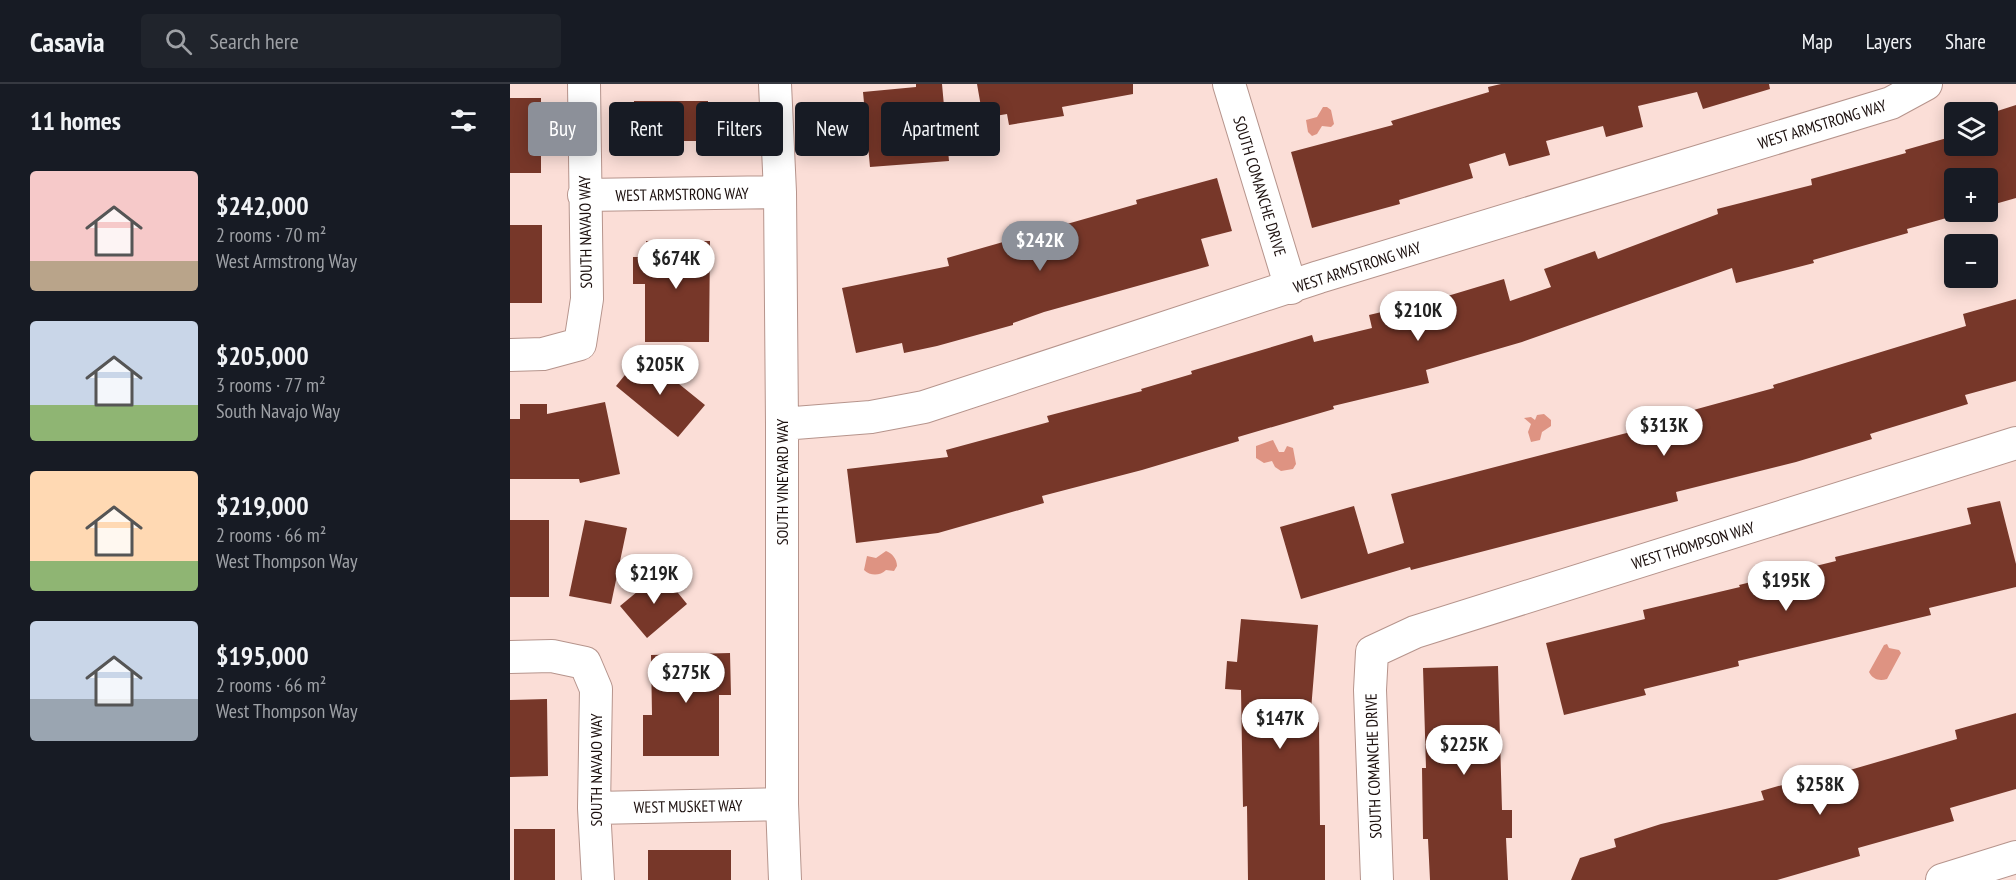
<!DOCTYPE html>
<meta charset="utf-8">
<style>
body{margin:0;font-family:"PT Sans Narrow",sans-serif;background:#20242c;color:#f1f3f6;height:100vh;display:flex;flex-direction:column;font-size:22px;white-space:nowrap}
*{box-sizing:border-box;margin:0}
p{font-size:20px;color:#9ea1a6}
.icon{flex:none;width:33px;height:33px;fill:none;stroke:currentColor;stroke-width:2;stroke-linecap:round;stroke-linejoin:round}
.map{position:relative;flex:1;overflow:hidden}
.sheet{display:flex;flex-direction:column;background:#171b24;width:510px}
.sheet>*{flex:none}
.top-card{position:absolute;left:18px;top:18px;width:570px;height:54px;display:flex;gap:12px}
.tools{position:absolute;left:1434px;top:18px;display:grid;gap:12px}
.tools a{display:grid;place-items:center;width:54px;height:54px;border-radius:6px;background:#171b24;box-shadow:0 3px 15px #0003;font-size:30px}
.price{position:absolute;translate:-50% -51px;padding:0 14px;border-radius:21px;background:#fff;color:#222;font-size:20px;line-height:39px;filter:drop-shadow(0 2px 3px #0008)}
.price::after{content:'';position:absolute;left:50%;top:36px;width:18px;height:14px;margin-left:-9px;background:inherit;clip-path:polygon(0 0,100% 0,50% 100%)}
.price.active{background:#8c9099;color:#fff}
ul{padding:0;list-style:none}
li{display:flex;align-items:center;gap:18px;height:150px;padding:0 30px}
li span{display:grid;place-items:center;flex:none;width:168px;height:120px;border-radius:6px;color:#555}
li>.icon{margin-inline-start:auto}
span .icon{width:72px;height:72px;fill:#fffc;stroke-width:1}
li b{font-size:26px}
h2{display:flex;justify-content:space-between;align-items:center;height:72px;padding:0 30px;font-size:26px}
.chip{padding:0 21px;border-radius:6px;background:#171b24;box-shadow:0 3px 15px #0003;font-size:21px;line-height:54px}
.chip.active{background:#8c9099;color:#fff}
header{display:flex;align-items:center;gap:36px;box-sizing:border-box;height:84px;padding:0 30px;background:#171b24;border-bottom:2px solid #363941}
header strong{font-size:28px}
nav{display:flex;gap:33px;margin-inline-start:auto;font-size:21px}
.search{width:420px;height:54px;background:#20242c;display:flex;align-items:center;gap:15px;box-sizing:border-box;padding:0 21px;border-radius:6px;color:#9ea1a6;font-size:22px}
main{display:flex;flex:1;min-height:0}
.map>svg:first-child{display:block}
</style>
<header>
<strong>Casavia</strong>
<div class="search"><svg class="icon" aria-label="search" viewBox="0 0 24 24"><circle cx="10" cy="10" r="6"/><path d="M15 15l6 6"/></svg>Search here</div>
<nav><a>Map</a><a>Layers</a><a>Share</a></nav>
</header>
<main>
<section class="sheet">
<h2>11 homes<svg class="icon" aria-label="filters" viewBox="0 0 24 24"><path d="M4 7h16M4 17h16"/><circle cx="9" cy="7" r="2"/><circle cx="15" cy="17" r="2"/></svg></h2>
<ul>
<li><span style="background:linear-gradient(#f6c9c9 75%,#b9a48a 0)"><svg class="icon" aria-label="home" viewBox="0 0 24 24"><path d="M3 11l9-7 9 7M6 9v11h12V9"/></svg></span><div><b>$242,000</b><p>2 rooms · 70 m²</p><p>West Armstrong Way</p></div></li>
<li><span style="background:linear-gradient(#c9d6e8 70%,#8fb573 0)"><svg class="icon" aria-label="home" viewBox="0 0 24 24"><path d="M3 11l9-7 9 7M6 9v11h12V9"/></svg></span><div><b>$205,000</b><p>3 rooms · 77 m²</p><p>South Navajo Way</p></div></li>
<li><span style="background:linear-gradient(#ffd9b3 75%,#8fb573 0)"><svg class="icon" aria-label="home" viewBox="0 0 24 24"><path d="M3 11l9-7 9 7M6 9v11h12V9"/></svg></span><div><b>$219,000</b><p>2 rooms · 66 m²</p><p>West Thompson Way</p></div></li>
<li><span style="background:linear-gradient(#c9d6e8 65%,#9aa5b1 0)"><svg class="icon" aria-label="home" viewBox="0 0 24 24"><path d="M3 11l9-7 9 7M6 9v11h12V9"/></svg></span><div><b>$195,000</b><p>2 rooms · 66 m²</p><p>West Thompson Way</p></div></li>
</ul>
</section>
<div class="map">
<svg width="1506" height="796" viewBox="0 0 1506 796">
<rect width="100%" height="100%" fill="#fbded7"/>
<path fill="#de9382" d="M 813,23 L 817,23 L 821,26 L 824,40 L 821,43 L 812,42 L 807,50 L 802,52 L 798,48 L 796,36 L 807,33 Z
M 1034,330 L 1041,336 L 1041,342 L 1032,348 L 1030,356 L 1021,358 L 1018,348 L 1021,340 L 1014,334 L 1021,333 L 1025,336 L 1027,331 Z
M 763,356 L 769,368 L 774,368 L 777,362 L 783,364 L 786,380 L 783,385 L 771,387 L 765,383 L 762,377 L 754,379 L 746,374 L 746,362 Z
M 376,467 C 382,469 387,475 387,482 L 384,487 L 376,486 C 370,492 360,492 354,486 L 357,472 L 366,474 Z
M 1377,560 L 1379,564 L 1389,566 L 1391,569 L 1377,595 C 1370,597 1363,596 1359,588 L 1374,561 Z"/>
<path fill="#773729" d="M 406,0 L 432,0 L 439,77 L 360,83 L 353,8 L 406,3 Z
M 467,0 L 623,0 L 623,10 L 552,23 L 554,32 L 499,41 L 497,30 L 473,34 Z
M 991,0 L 1259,0 L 1260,5 L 1193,25 L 1187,8 L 1128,22 L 1133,43 L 1096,53 L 1093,42 L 1036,57 L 1040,71 L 999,82 L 995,69 L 959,80 L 963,94 L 889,116 L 890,120 L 802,144 L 781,68 L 883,41 L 881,37 L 979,8 L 978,3 Z
M 0,14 L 31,14 L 31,89 L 0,89 Z
M 124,17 L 198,17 L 198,57 L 124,57 Z
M 1506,21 L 1506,114 L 1478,122 L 1478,94 L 1444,94 L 1444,128 L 1458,128 L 1397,145 L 1398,149 L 1303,176 L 1304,179 L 1226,199 L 1222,184 L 1012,258 L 916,286 L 919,299 L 823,322 L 824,325 L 728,353 L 729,357 L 632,386 L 532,412 L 534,419 L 428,449 L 346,459 L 337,385 L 438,373 L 436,366 L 539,338 L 537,332 L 632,307 L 631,305 L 682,290 L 681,287 L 802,251 L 804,258 L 862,244 L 859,231 L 901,221 L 901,223 L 994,195 L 1000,217 L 1041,203 L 1034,185 L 1085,167 L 1088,175 L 1208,130 L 1207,125 L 1302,101 L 1301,95 L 1396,69 L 1395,66 L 1444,52 L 1444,62 L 1478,62 L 1478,30 Z
M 707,94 L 722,147 L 691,155 L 699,182 L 534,228 L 503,239 L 503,241 L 427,262 L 394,269 L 392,259 L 346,269 L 332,204 L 439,182 L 437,174 L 627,120 L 626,116 Z
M 0,141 L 32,141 L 32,219 L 0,219 Z
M 136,157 L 200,157 L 199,258 L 135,258 L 135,200 L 123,200 L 123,173 L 136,173 Z
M 1506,215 L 1506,297 L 1455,311 L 1458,320 L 1360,350 L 1362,355 L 1286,378 L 1166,408 L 1168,417 L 901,486 L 900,483 L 791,515 L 770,443 L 844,422 L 858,470 L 894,459 L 881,410 L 1167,336 L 1165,331 L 1264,304 L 1263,301 L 1456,242 L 1453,230 Z
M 132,270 L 195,321 L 168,353 L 106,302 Z
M 95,318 L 110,390 L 70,399 L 69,395 L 0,395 L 0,335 L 10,335 L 10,320 L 37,320 L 37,330 Z
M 1490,417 L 1506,480 L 1506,503 L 1419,524 L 1421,531 L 1228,577 L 1229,582 L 1134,605 L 1136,611 L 1054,631 L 1036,559 L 1135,535 L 1133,526 L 1230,503 L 1229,501 L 1326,477 L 1325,473 L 1461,440 L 1457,424 Z
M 0,436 L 39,436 L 39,513 L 0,513 Z
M 75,436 L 117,444 L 101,520 L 59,512 Z
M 151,488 L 177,520 L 137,554 L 110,522 Z
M 731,535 L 808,541 L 800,638 L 809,638 L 810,741 L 815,741 L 815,796 L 738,796 L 737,722 L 733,723 L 731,606 L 715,605 L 717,577 L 727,578 Z
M 220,569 L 221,611 L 209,611 L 209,672 L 133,672 L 133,631 L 142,631 L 141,571 Z
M 988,582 L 992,726 L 1002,726 L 1002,754 L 996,754 L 998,796 L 920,796 L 918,755 L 913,755 L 912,684 L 916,684 L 913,584 Z
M 37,615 L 38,692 L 0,693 L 0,616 Z
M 1506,629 L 1506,705 L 1440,724 L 1444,737 L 1348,764 L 1350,772 L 1267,796 L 1061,796 L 1070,774 L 1106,763 L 1104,755 L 1151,740 L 1254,716 L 1251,707 L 1325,686 L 1326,690 L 1447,655 L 1445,646 Z
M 4,745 L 45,745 L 45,796 L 4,796 Z
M 138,766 L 221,766 L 221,796 L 138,796 Z"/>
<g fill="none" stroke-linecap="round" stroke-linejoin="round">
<defs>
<path id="minor" d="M 265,0 L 270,108 L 272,340 L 272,720 L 275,796
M 719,0 L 781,204
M 74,111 L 270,108
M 0,271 L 33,270 L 70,260 L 77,215 L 74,0
M 272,340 L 361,333 L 414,323 L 809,193 L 1381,19 L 1416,0
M 0,573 L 42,572 L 75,579 L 86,605 L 84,724 L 88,796
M 84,724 L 272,720
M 867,796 L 860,606 L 862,568 L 905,548 L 1506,359
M 1432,796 L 1506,773"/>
</defs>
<use href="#minor" stroke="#b6948c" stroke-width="34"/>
<use href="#minor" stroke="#fff" stroke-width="32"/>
</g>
<g text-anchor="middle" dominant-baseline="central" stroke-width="6" stroke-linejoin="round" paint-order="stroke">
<g font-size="16" fill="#1b0f0d" stroke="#fff">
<text transform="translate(1312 40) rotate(-17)">WEST ARMSTRONG WAY</text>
<text transform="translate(750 102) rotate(73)">SOUTH COMANCHE DRIVE</text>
<text transform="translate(172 110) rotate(-1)">WEST ARMSTRONG WAY</text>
<text transform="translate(75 148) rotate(-91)">SOUTH NAVAJO WAY</text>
<text transform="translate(847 183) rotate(-18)">WEST ARMSTRONG WAY</text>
<text transform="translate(272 398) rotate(-90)">SOUTH VINEYARD WAY</text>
<text transform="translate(1183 461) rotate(-17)">WEST THOMPSON WAY</text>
<text transform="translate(863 682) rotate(-92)">SOUTH COMANCHE DRIVE</text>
<text transform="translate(86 686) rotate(-90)">SOUTH NAVAJO WAY</text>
<text transform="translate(178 722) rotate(-1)">WEST MUSKET WAY</text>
</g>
</g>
</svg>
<div class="tools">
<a><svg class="icon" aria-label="layers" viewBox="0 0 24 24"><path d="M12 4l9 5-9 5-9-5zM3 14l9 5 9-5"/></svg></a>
<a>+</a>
<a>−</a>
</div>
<b class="price active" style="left:530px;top:188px">$242K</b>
<b class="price" style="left:166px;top:206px">$674K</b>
<b class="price" style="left:908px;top:258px">$210K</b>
<b class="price" style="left:150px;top:312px">$205K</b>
<b class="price" style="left:1154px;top:373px">$313K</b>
<b class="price" style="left:144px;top:521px">$219K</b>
<b class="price" style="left:1276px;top:528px">$195K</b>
<b class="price" style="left:176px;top:620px">$275K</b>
<b class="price" style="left:770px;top:666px">$147K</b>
<b class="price" style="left:954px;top:692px">$225K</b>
<b class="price" style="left:1310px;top:732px">$258K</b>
<div class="top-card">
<a class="chip active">Buy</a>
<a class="chip">Rent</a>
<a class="chip">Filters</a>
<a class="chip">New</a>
<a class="chip">Apartment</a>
</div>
</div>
</main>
